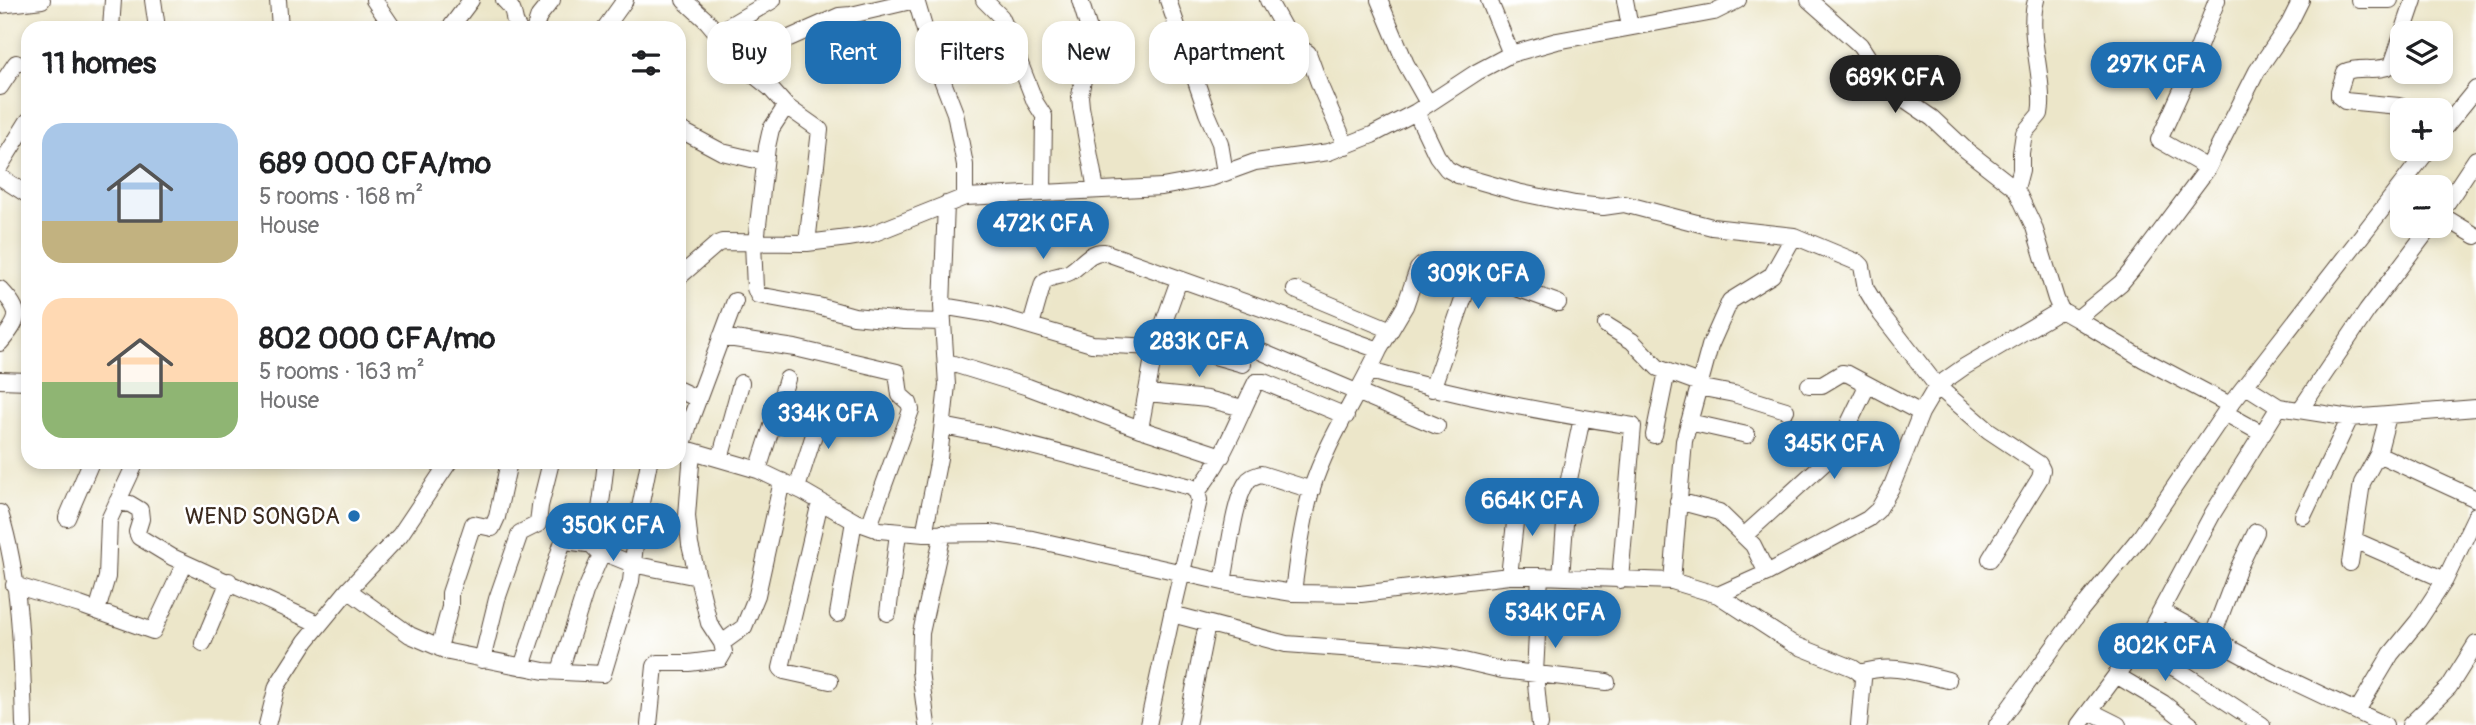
<!DOCTYPE html>
<meta charset="utf-8">
<style>
body{margin:0;font-family:Pangolin,sans-serif;background:#f6f6f6;color:#202124;height:100vh;display:flex;flex-direction:column;font-size:26px;white-space:nowrap}
*{box-sizing:border-box;margin:0}
p{font-size:23px;color:#757577}
.icon{flex:none;width:38px;height:38px;fill:none;stroke:currentColor;stroke-width:2;stroke-linecap:round;stroke-linejoin:round}
.map{position:relative;flex:1;overflow:hidden}
.panel{position:absolute;left:21px;top:21px;width:665px;height:448px;display:flex;flex-direction:column;background:#fff;border-radius:21px;box-shadow:0 4px 10px #0003}
.panel>*{flex:none}
.hud{position:absolute;left:707px;top:21px;width:665px;height:63px;display:flex;gap:14px}
.fabs{position:absolute;left:2390px;top:21px;display:grid;gap:14px}
.fabs a{display:grid;place-items:center;width:63px;height:63px;border-radius:14px;background:#fff;box-shadow:0 4px 10px #0003;font-size:35px}
.price{position:absolute;translate:-50% -60px;padding:0 16px;border-radius:24px;background:#1f6fb2;color:#fff;font-size:23px;line-height:46px;filter:drop-shadow(0 2px 4px #0008)}
.price::after{content:'';position:absolute;left:50%;top:42px;width:21px;height:16px;margin-left:-10px;background:inherit;clip-path:polygon(0 0,100% 0,50% 100%)}
.price.on{background:#222;color:#fff}
ul{padding:0;list-style:none}
li{display:flex;align-items:center;gap:21px;height:175px;padding:0 21px}
li span{display:grid;place-items:center;flex:none;width:196px;height:140px;border-radius:21px;color:#555}
li>.icon{margin-inline-start:auto}
span .icon{width:84px;height:84px;fill:#fffc;stroke-width:1}
li b{font-size:30px}
h2{display:flex;justify-content:space-between;align-items:center;height:84px;padding:0 21px;font-size:30px}
.tag{padding:0 24px;border-radius:21px;background:#fff;box-shadow:0 4px 10px #0003;font-size:24px;line-height:63px}
.tag.on{background:#1f6fb2;color:#fff}
.map>svg:first-child{display:block}
</style>
<div class="map">
<svg width="2476" height="725" viewBox="0 0 2476 725">
<rect width="100%" height="100%" fill="#fff"/>
<filter id="ink" filterUnits="userSpaceOnUse"><feTurbulence type="fractalNoise" baseFrequency=".0143" numOctaves="2"/><feDisplacementMap in="SourceGraphic" scale="14" xChannelSelector="R" yChannelSelector="G"/><feConvolveMatrix kernelMatrix="1 2 1 2 8 2 1 2 1" color-interpolation-filters="sRGB"/></filter>
<filter id="wash" filterUnits="userSpaceOnUse"><feTurbulence type="fractalNoise" baseFrequency=".00686" numOctaves="4" result="noise"/><feDisplacementMap in="SourceGraphic" scale="28" xChannelSelector="R" yChannelSelector="G"/><feGaussianBlur stdDeviation="1.57" result="paint"/><feColorMatrix in="noise" values="0 0 0 0 0 0 0 0 0 0 0 0 0 0 0 0 0 1.4 0 .05"/><feComposite in="paint" operator="in"/></filter>
<g filter="url(#wash)">
<rect width="100%" height="100%" fill="#ece6c9"/>
</g>
<g filter="url(#ink)">
<g fill="none" stroke-linecap="round" stroke-linejoin="round">
<defs>
<path id="street" d="M 153,0 L 157,28
M 278,0 L 280,28
M 374,0 L 393,28
M 504,0 C 519,14 510,16 518,28
M 684,0 L 707,21 L 749,71 L 770,88 L 786,106 L 820,130 L 807,243
M 916,0 L 931,51 L 955,113 L 965,165 L 965,197
M 984,0 L 1001,17 L 1006,28 L 1035,102 L 1044,116 L 1043,193
M 1080,0 L 1091,36 L 1080,96 L 1081,107 L 1096,190
M 1168,0 L 1207,113 L 1220,143 L 1225,173
M 1268,0 L 1292,43 L 1308,53 L 1320,86 L 1346,146
M 1379,0 L 1406,64 L 1428,103
M 1489,0 L 1511,54
M 1625,0 L 1630,27
M 1809,0 L 1860,45 L 1882,79 L 1894,92 L 1932,118 L 1966,150 L 2016,189
M 2036,0 C 2027,33 2043,71 2041,106 L 2040,114 L 2024,133 L 2021,153 L 2021,170 L 2016,189 L 2034,227 L 2056,299 L 2061,310
M 2359,0 L 2390,0
M 0,5 L 42,0
M 111,28 L 113,0
M 450,28 L 471,0
M 535,28 L 539,16 L 552,0
M 605,28 L 625,0
M 718,35 L 732,24 L 773,0
M 749,71 L 765,54 L 787,39 L 839,16 L 851,15 L 915,0
M 0,87 L 16,63
M 2412,110 L 2399,106 L 2345,101 L 2339,96 L 2339,91 L 2345,72 C 2360,65 2377,73 2392,65 L 2414,0
M 1416,112 L 1437,156 L 1447,169 L 1458,175 L 1517,192 L 1575,204 L 1603,207 L 1624,204 L 1712,227 L 1794,236 L 1859,263 L 1862,266 L 1866,289 L 1881,314 L 1937,386 L 1988,430 L 2039,464 L 2042,470 L 2040,478 L 1990,559
M 679,129 L 722,152 L 764,162
M 2441,132 L 2476,89
M 0,166 L 28,121
M 2208,168 L 2159,140 L 2184,85 L 2217,0
M 0,177 L 28,195
M 2441,212 L 2476,159
M 2441,215 L 2476,236
M 756,242 L 767,147 L 771,129 L 786,106
M 753,243 L 755,288 L 758,295 L 818,306 L 854,316 L 904,321 L 943,322
M 679,277 L 717,244 L 722,242 L 807,243 L 848,238 L 872,234 L 965,197 L 1162,187 L 1211,178 L 1255,162 L 1329,152 L 1372,135 L 1416,112 L 1477,72 L 1511,54 L 1557,41 L 1714,12 L 1738,0
M 0,289 C 23,313 20,319 0,343
M 1295,290 L 1391,330
M 942,306 L 990,314 L 1092,344 L 1155,347 L 1179,280
M 2077,319 L 2143,359 L 2230,405
M 1031,325 L 1043,283 C 1050,275 1061,277 1070,272 C 1082,265 1089,251 1104,252 L 1379,350 C 1357,397 1326,442 1311,491 C 1302,525 1297,559 1293,593
M 1606,325 L 1632,341 L 1658,368 L 1699,383
M 721,337 L 795,348 L 897,372 L 900,395 L 909,403 L 911,410 L 869,526
M 1379,350 L 1405,306 L 1418,269 L 1422,265 L 1471,277
M 1262,352 L 1437,426
M 947,362 L 1028,387 L 1140,429 L 1155,347 L 1211,355 L 1243,364
M 1370,371 C 1456,396 1544,412 1633,426 L 1620,580
M 0,380 L 28,381
M 1809,385 L 1822,385 L 1842,373 L 1848,374 L 1921,413
M 2246,386 L 2279,407 L 2350,418 L 2476,408
M 1698,387 L 1734,394 L 1786,410
M 1432,389 L 1471,277 L 1475,273 L 1558,303
M 679,390 L 698,399
M 1148,393 L 1207,399 L 1243,408
M 2300,410 L 2367,311 L 2431,226
M 2225,413 L 2263,434
M 1689,422 L 1747,435
M 943,426 L 989,435 L 1191,487 L 1197,492 L 1199,500 L 1172,614 L 1148,725
M 1140,429 L 1222,456
M 1654,435 L 1667,371
M 679,447 L 758,470 L 804,492 L 854,521 L 879,530 L 924,534 L 990,533 L 1032,539 L 1223,582 L 1293,593 L 1361,594 L 1509,576 L 1540,576 L 1672,581 L 1718,595 L 1793,644 L 1853,668 L 1860,673 L 1863,679 L 1859,725
M 682,448 L 690,421 L 735,301
M 2378,454 L 2476,499
M 720,459 L 741,383
M 758,470 L 787,379
M 797,488 L 824,403
M 1197,492 C 1224,459 1237,420 1256,382 L 1264,382 L 1346,416
M 1678,501 L 1719,512 L 1753,545 L 1767,573
M 117,502 L 130,504 L 140,510 L 141,519 L 137,532 L 139,537 L 172,557 L 319,624
M 820,502 L 781,668 L 784,671 L 830,681
M 0,513 C 21,581 22,655 24,725
M 2303,516 L 2350,418
M 67,518 L 91,462
M 924,534 L 939,458 L 947,385 L 942,306 L 946,204
M 1745,535 L 1834,454 L 1867,386
M 2354,540 L 2445,580
M 600,551 L 632,564 L 698,577
M 2350,563 L 2362,483 L 2378,454 L 2388,416
M 1509,576 L 1518,496
M 1561,577 L 1568,484 L 1582,418
M 1672,581 L 1684,441 L 1710,346 L 1730,301 L 1772,275 L 1794,236
M 1223,582 C 1228,559 1234,499 1247,482 C 1250,477 1255,476 1261,474 L 1312,490
M 14,585 L 80,605 L 153,631 L 185,563
M 348,590 L 410,635 L 449,652 L 544,671 L 603,674 L 631,581 L 638,518 L 649,462
M 1718,595 L 1767,573 L 1868,519 L 1878,510 L 1891,488 L 1921,413 L 1937,386 L 1964,367 L 2061,310 L 2077,319 L 2121,283 L 2131,271 L 2208,168 L 2257,71 L 2289,24 L 2301,0
M 97,611 L 107,577 L 109,520 L 136,462
M 2161,611 L 2275,673 L 2385,725
M 888,613 L 898,533
M 838,614 L 854,521
M 1172,614 L 1286,644 L 1412,653 L 1451,658 L 1502,670 L 1607,682
M 2212,638 L 2238,569 L 2256,532
M 203,643 L 229,581
M 722,643 L 744,627 L 757,595 L 782,481
M 2136,647 L 2180,671 L 2262,725
M 439,648 L 450,607 L 450,593 L 473,524 L 492,528 L 497,517 L 509,462
M 482,660 L 497,599 L 520,533 L 538,524 L 540,506 L 551,462
M 522,667 L 562,544 L 565,541 L 587,544 C 601,529 603,483 606,462
M 560,671 L 585,592 L 601,555 L 590,543
M 1860,673 C 1894,663 1914,672 1948,680
M 2116,675 L 2163,703 L 2191,725
M 2090,711 L 2118,725
M 2357,711 L 2391,654 L 2418,621 L 2445,580 L 2476,515
M 267,725 L 277,686 L 306,641 L 348,590 L 400,535 L 449,462
M 649,725 L 655,666 L 658,663 L 689,663 L 720,659 L 724,652 L 722,643 L 709,623 L 690,545 L 687,516 L 692,451
M 927,725 L 920,671 L 921,633 L 943,533
M 1187,725 L 1207,624
M 1540,725 L 1535,673 L 1540,576
M 1997,725 L 2080,611 L 2141,536 L 2230,405 L 2429,149
M 2079,725 L 2152,627 L 2213,513 L 2279,407
M 2410,725 L 2449,687 L 2476,644"/>
</defs>
<use href="#street" stroke="#564638" stroke-width="18"/>
<use href="#street" stroke="#fff" stroke-width="16"/>
</g>
</g>
<circle fill="#1f6fb2" stroke="#fff" stroke-width="2.5" cx="354" cy="516" r="7"/>
<g text-anchor="middle" dominant-baseline="central" stroke-width="5" stroke-linejoin="round" paint-order="stroke">
<g font-size="23" fill="#3b2a1e" stroke="#fff" text-anchor="end">
<text x="340" y="516">WEND SONGDA</text>
</g>
</g>
</svg>
<div class="fabs">
<a><svg class="icon" aria-label="layers" viewBox="0 0 24 24"><path d="M12 4l9 5-9 5-9-5zM3 14l9 5 9-5"/></svg></a>
<a>+</a>
<a>−</a>
</div>
<b class="price" style="left:2156px;top:102px">297K CFA</b>
<b class="price on" style="left:1895px;top:115px">689K CFA</b>
<b class="price" style="left:1043px;top:261px">472K CFA</b>
<b class="price" style="left:1478px;top:311px">309K CFA</b>
<b class="price" style="left:1199px;top:379px">283K CFA</b>
<b class="price" style="left:828px;top:451px">334K CFA</b>
<b class="price" style="left:1834px;top:481px">345K CFA</b>
<b class="price" style="left:1532px;top:538px">664K CFA</b>
<b class="price" style="left:613px;top:563px">350K CFA</b>
<b class="price" style="left:1555px;top:650px">534K CFA</b>
<b class="price" style="left:2165px;top:683px">802K CFA</b>
<div class="hud">
<a class="tag">Buy</a>
<a class="tag on">Rent</a>
<a class="tag">Filters</a>
<a class="tag">New</a>
<a class="tag">Apartment</a>
</div>
<section class="panel">
<h2>11 homes<svg class="icon" aria-label="filters" viewBox="0 0 24 24"><path d="M4 7h16M4 17h16"/><circle cx="9" cy="7" r="2"/><circle cx="15" cy="17" r="2"/></svg></h2>
<ul>
<li><span style="background:linear-gradient(#a9c7e8 70%,#c2b280 0)"><svg class="icon" aria-label="home" viewBox="0 0 24 24"><path d="M3 11l9-7 9 7M6 9v11h12V9"/></svg></span><div><b>689 000 CFA/mo</b><p>5 rooms · 168 m²</p><p>House</p></div></li>
<li><span style="background:linear-gradient(#ffd9b3 60%,#8fb573 0)"><svg class="icon" aria-label="home" viewBox="0 0 24 24"><path d="M3 11l9-7 9 7M6 9v11h12V9"/></svg></span><div><b>802 000 CFA/mo</b><p>5 rooms · 163 m²</p><p>House</p></div></li>
</ul>
</section>
</div>
